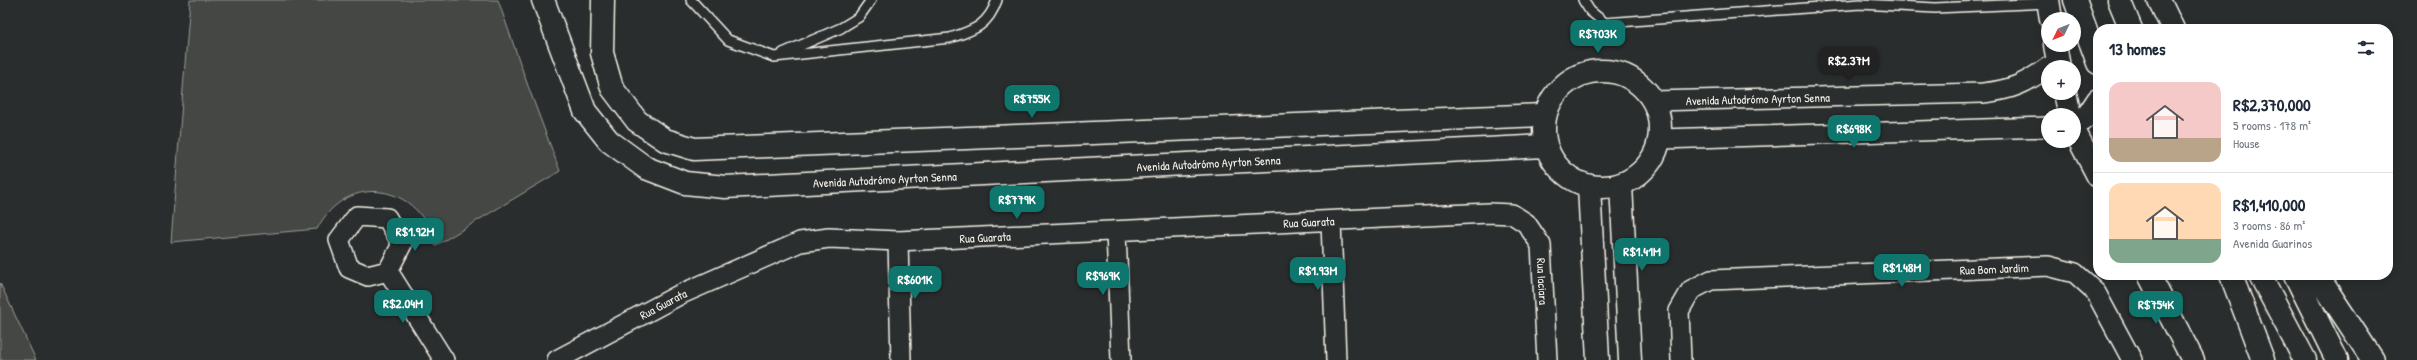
<!DOCTYPE html>
<meta charset="utf-8">
<style>
body{margin:0;font-family:"Patrick Hand",sans-serif;background:#f2f2f3;color:#1f2937;height:100vh;display:flex;flex-direction:column;font-size:15px;white-space:nowrap}
*{box-sizing:border-box;margin:0}
p{font-size:13px;color:#747a83}
.icon{flex:none;width:22px;height:22px;fill:none;stroke:currentColor;stroke-width:2;stroke-linecap:round;stroke-linejoin:round}
.map{position:relative;flex:1;overflow:hidden}
.panel{position:absolute;left:2093px;top:24px;width:300px;height:256px;display:flex;flex-direction:column;background:#fff;border-radius:16px;box-shadow:0 2px 10px #0003}
.panel>*{flex:none}
.needle{width:26px;rotate:227deg}
.tools{position:absolute;left:2041px;top:12px;display:grid;gap:8px}
.tools a{display:grid;place-items:center;width:40px;height:40px;border-radius:50%;background:#fff;box-shadow:0 2px 10px #0003;font-size:20px}
.price{position:absolute;translate:-50% -34px;padding:0 9px;border-radius:8px;background:#0f766e;color:#fff;font-size:13px;line-height:26px;filter:drop-shadow(0 1px 2px #0008)}
.price::after{content:'';position:absolute;left:50%;top:24px;width:12px;height:9px;margin-left:-6px;background:inherit;clip-path:polygon(0 0,100% 0,50% 100%)}
.price.on{background:#222;color:#fff}
ul{padding:0;list-style:none}
li{display:flex;align-items:center;gap:12px;height:100px;padding:0 16px}
li+li{border-top:1px solid #e0e1e3}
li span{display:grid;place-items:center;flex:none;width:112px;height:80px;border-radius:12px;color:#555}
li>.icon{margin-inline-start:auto}
span .icon{width:48px;height:48px;fill:#fffc;stroke-width:1}
li b{font-size:17px}
h2{display:flex;justify-content:space-between;align-items:center;height:48px;padding:0 16px;font-size:17px}
.map>svg:first-child{display:block}
</style>
<div class="map">
<svg width="2417" height="360" viewBox="0 0 2417 360">
<rect width="100%" height="100%" fill="#2a2d2e"/>
<filter id="ink" filterUnits="userSpaceOnUse"><feTurbulence type="fractalNoise" baseFrequency=".025" numOctaves="2"/><feDisplacementMap in="SourceGraphic" scale="8" xChannelSelector="R" yChannelSelector="G"/><feConvolveMatrix kernelMatrix="1 2 1 2 8 2 1 2 1" color-interpolation-filters="sRGB"/></filter>
<g filter="url(#ink)">
<path fill="#444645" stroke="#9c9c96" d="M 190,0 L 498,0 L 528,86 L 560,171 L 435,246 C 421,183 347,171 317,229 L 171,242 Z
M 0,283 L 36,360 L 0,360 Z"/>
<g fill="none" stroke-linecap="round" stroke-linejoin="round">
<defs>
<path id="service" d="M 691,0 L 728,40 L 774,57 L 950,38 C 974,30 988,26 997,0
M 1583,0 L 1590,11 L 1605,23 L 1860,4 L 1935,8 L 2048,3
M 783,53 L 841,28 L 859,17 L 871,0"/>
<g id="minor">
<path id="s1" d="M 1653,101 L 1983,93 C 2011,90 2025,84 2048,67"/>
<path d="M 1660,139 L 2048,127"/>
<path d="M 357,216 L 387,218 L 402,244 L 388,271 L 368,276 L 349,268 L 339,240 Z"/>
<path d="M 1331,221 L 1336,360"/>
<path d="M 1116,231 L 1121,360"/>
<path d="M 898,241 L 901,360"/>
<path d="M 388,271 L 444,360"/>
<path id="s2" d="M 557,360 L 679,295 L 800,242 L 829,238 L 898,241 L 1489,213 L 1512,214 L 1526,223 L 1541,245 L 1547,360"/>
<path id="s3" d="M 1681,360 L 1679,311 L 1691,290 L 1711,280 L 2048,266 L 2075,273 L 2095,291 L 2132,360"/>
</g>
<g id="tertiary">
<path id="s4" d="M 543,0 L 585,111 L 609,141 L 646,168 L 685,183 L 725,187 L 1545,146"/>
<path d="M 603,0 L 602,53 L 612,88 L 637,121 L 665,140 L 694,149 L 1544,115"/>
<path d="M 2048,0 L 2051,19"/>
<path d="M 2075,0 L 2098,63"/>
<path d="M 2055,45 L 2059,67"/>
<circle cx="1602" cy="129" r="58"/>
<path d="M 2065,93 L 2070,115"/>
<path d="M 2074,126 L 2088,115 L 2098,100"/>
<path d="M 2074,130 L 2098,176"/>
<path d="M 1621,185 L 1630,360"/>
<path d="M 1589,186 L 1598,360"/>
<path d="M 2149,275 L 2193,360"/>
</g>
<path id="trunk" d="M 2119,0 L 2131,29
M 2159,0 L 2173,29
M 2231,275 L 2263,360
M 2260,275 L 2305,360
M 2295,275 L 2337,360
M 2317,275 L 2373,360"/>
</defs>
<use href="#service" stroke="#f4f1e8" stroke-width="12"/>
<use href="#minor" stroke="#f4f1e8" stroke-width="22"/>
<use href="#tertiary" stroke="#f4f1e8" stroke-width="25"/>
<use href="#trunk" stroke="#f4f1e8" stroke-width="25"/>
<use href="#service" stroke="#2a2d2e" stroke-width="9"/>
<use href="#minor" stroke="#2a2d2e" stroke-width="19"/>
<use href="#tertiary" stroke="#2a2d2e" stroke-width="22"/>
<use href="#trunk" stroke="#2a2d2e" stroke-width="22"/>
</g>
</g>
<g text-anchor="middle" dominant-baseline="central" stroke-width="3" stroke-linejoin="round" paint-order="stroke">
<g font-size="12" fill="#f4f1e8" stroke="#2a2d2e">
<text stroke="none"><textPath href="#s1" startOffset="105">Avenida Autodrómo Ayrton Senna</textPath></text>
<text stroke="none"><textPath href="#s4" startOffset="769">Avenida Autodrómo Ayrton Senna</textPath></text>
<text stroke="none"><textPath href="#s4" startOffset="445">Avenida Autodrómo Ayrton Senna</textPath></text>
<text stroke="none"><textPath href="#s2" startOffset="780">Rua Guarata</textPath></text>
<text stroke="none"><textPath href="#s2" startOffset="456">Rua Guarata</textPath></text>
<text stroke="none"><textPath href="#s3" startOffset="379">Rua Bom Jardim</textPath></text>
<text stroke="none"><textPath href="#s2" startOffset="1063">Rua Iaciara</textPath></text>
<text stroke="none"><textPath href="#s2" startOffset="120">Rua Guarata</textPath></text>
</g>
</g>
</svg>
<div class="tools">
<a><svg class="needle" viewBox="-14 -14 28 28"><path d="M0-13l5 13h-10z" fill="#e53935"/><path d="M0 13l5-13h-10z" fill="#747a83"/></svg></a>
<a>+</a>
<a>−</a>
</div>
<b class="price" style="left:1598px;top:54px">R$703K</b>
<b class="price on" style="left:1849px;top:81px">R$2.37M</b>
<b class="price" style="left:1032px;top:119px">R$755K</b>
<b class="price" style="left:1854px;top:149px">R$698K</b>
<b class="price" style="left:1017px;top:220px">R$779K</b>
<b class="price" style="left:415px;top:252px">R$1.92M</b>
<b class="price" style="left:1642px;top:272px">R$1.41M</b>
<b class="price" style="left:1902px;top:288px">R$1.48M</b>
<b class="price" style="left:1318px;top:291px">R$1.93M</b>
<b class="price" style="left:1103px;top:296px">R$969K</b>
<b class="price" style="left:915px;top:300px">R$601K</b>
<b class="price" style="left:403px;top:324px">R$2.04M</b>
<b class="price" style="left:2156px;top:325px">R$754K</b>
<section class="panel">
<h2>13 homes<svg class="icon" aria-label="filters" viewBox="0 0 24 24"><path d="M4 7h16M4 17h16"/><circle cx="9" cy="7" r="2"/><circle cx="15" cy="17" r="2"/></svg></h2>
<ul>
<li><span style="background:linear-gradient(#f6c9c9 70%,#b9a48a 0)"><svg class="icon" aria-label="home" viewBox="0 0 24 24"><path d="M3 11l9-7 9 7M6 9v11h12V9"/></svg></span><div><b>R$2,370,000</b><p>5 rooms · 178 m²</p><p>House</p></div></li>
<li><span style="background:linear-gradient(#ffd9b3 70%,#7fa58c 0)"><svg class="icon" aria-label="home" viewBox="0 0 24 24"><path d="M3 11l9-7 9 7M6 9v11h12V9"/></svg></span><div><b>R$1,410,000</b><p>3 rooms · 86 m²</p><p>Avenida Guarinos</p></div></li>
</ul>
</section>
</div>
